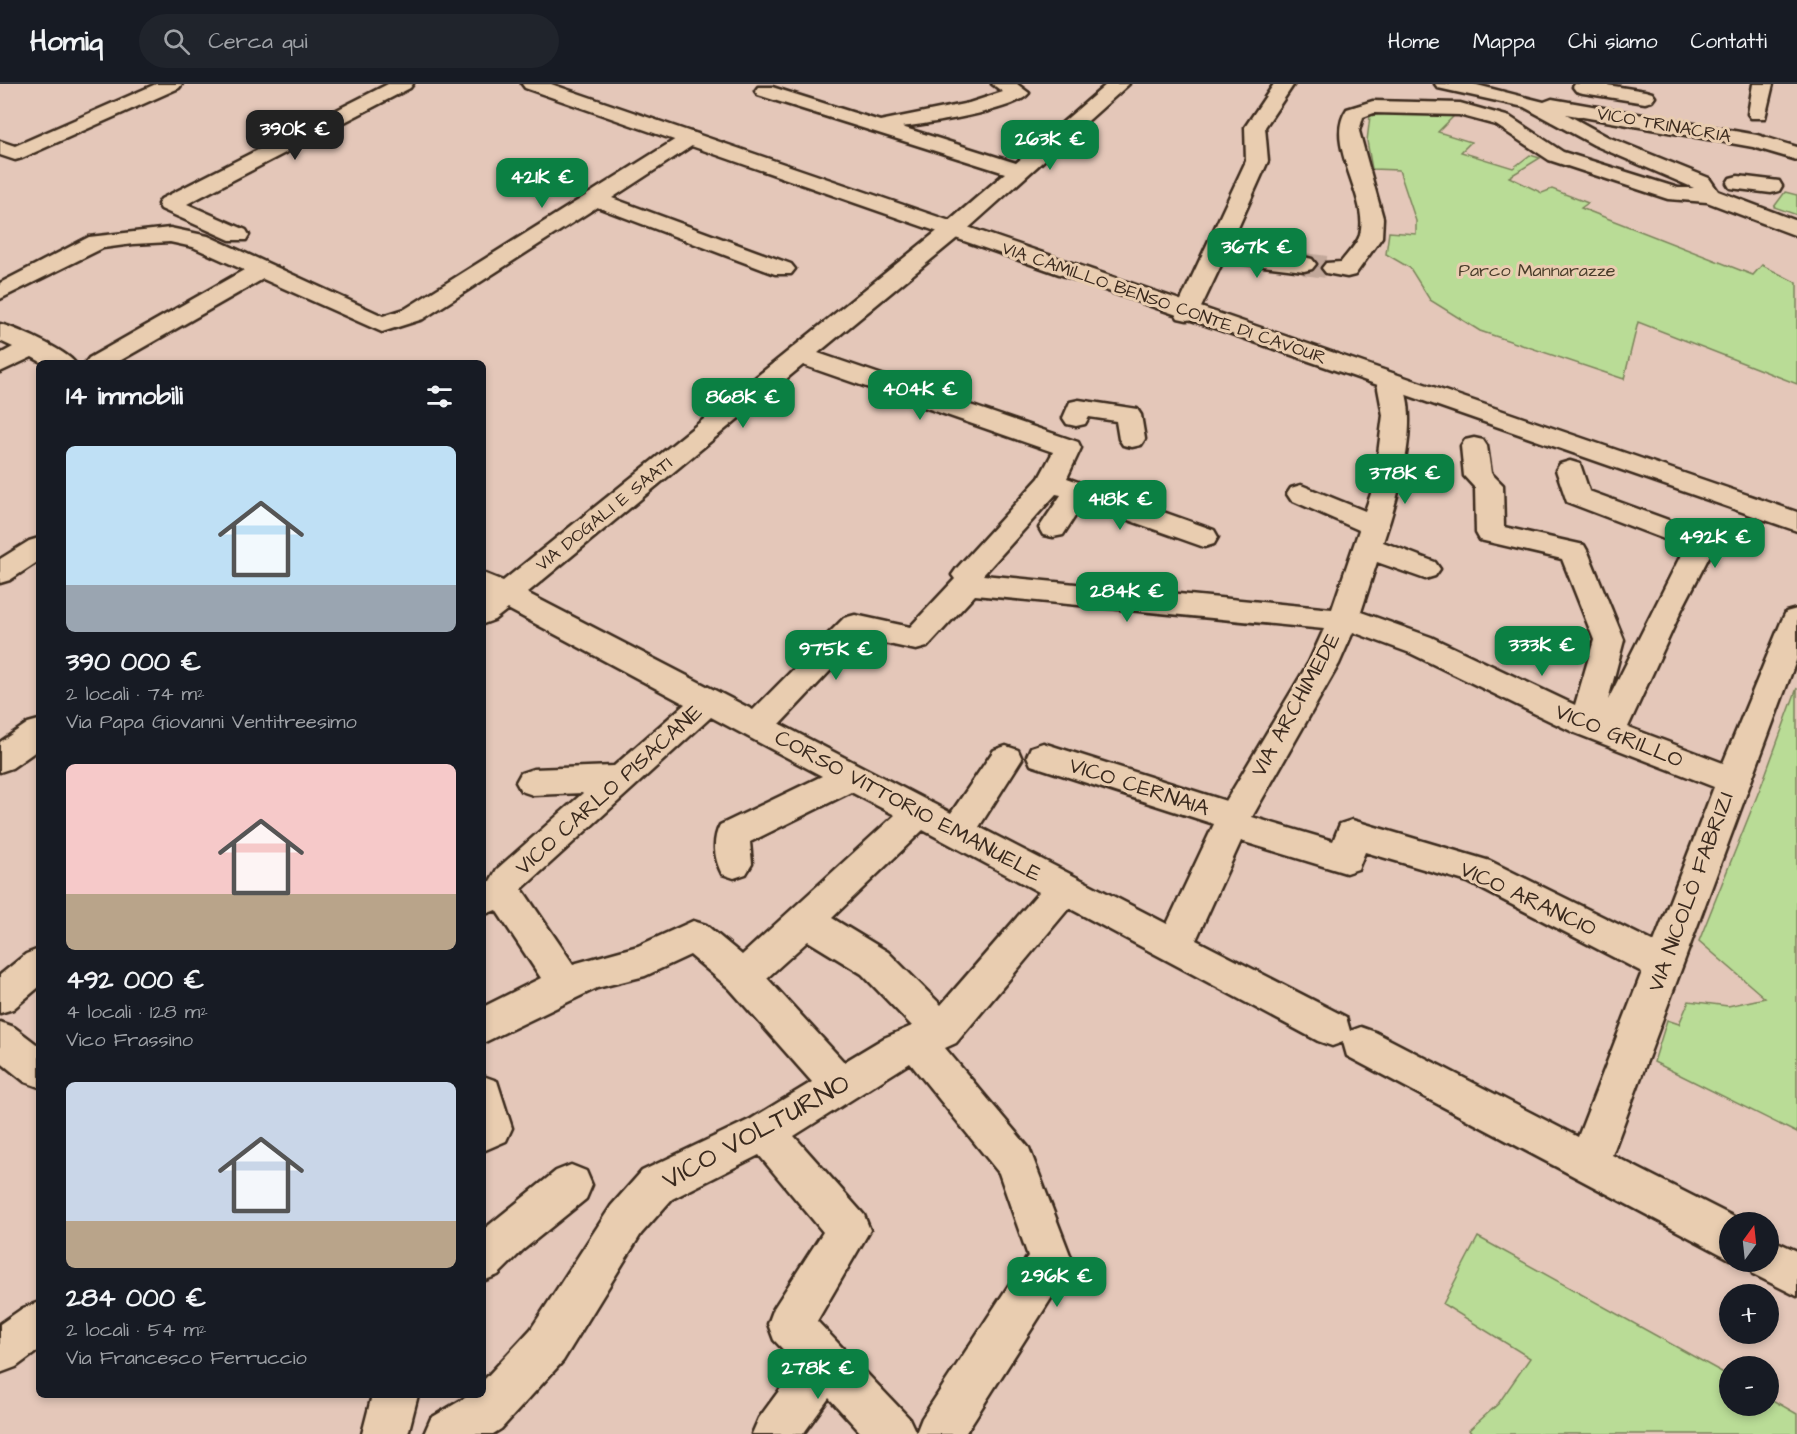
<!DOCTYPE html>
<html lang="it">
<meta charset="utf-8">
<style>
body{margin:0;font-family:"Architects Daughter",sans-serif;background:#20242c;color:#f1f3f6;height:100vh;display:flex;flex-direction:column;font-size:22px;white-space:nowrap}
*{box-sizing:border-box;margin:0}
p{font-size:20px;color:#9ea1a6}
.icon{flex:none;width:33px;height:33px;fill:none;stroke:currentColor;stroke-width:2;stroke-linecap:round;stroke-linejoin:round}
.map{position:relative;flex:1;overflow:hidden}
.details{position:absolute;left:36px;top:276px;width:450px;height:1038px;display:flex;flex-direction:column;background:#171b24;border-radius:9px;box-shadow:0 3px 9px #0003}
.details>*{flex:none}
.needle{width:39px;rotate:15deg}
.tools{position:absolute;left:1719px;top:1128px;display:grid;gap:12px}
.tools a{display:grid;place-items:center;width:60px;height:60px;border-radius:50%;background:#171b24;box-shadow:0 3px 9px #0003;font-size:30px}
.price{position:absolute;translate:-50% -51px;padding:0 14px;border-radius:12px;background:#0b8043;color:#fff;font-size:20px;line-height:39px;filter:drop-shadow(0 2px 3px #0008)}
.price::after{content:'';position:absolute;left:50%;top:36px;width:18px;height:14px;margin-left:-9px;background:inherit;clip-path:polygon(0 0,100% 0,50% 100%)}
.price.on{background:#222;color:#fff}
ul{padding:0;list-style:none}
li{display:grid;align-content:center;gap:12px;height:318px;padding:0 30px}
li span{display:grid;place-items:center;height:186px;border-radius:9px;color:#555}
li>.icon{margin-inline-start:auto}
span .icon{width:108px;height:108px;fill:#fffc;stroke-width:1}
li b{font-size:26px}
h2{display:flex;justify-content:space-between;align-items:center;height:72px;padding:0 30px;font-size:26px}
header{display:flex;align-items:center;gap:36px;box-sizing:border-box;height:84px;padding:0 30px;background:#171b24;border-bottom:2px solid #363941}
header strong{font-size:28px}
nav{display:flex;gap:33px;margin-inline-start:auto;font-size:21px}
.search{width:420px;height:54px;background:#20242c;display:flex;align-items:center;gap:15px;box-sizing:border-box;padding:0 21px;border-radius:33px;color:#9ea1a6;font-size:22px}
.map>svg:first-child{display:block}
</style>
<header>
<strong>Homiq</strong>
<div class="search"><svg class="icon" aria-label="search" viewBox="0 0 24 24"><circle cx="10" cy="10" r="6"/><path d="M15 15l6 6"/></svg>Cerca qui</div>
<nav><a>Home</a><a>Mappa</a><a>Chi siamo</a><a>Contatti</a></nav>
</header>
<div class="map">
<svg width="1797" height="1350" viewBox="0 0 1797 1350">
<rect width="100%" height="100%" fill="#e4c7b9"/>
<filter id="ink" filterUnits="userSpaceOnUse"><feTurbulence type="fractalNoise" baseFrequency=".0167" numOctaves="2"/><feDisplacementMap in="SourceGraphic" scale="12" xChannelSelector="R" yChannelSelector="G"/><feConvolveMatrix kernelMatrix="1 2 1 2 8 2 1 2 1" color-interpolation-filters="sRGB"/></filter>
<g filter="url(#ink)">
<path fill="#b9dc96" stroke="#7a835a" stroke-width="1.5" d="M 1389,28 L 1455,31 L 1438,48 L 1471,58 L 1461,68 L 1513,84 L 1530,71 L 1540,74 L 1509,93 L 1542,109 L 1552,105 L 1588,119 L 1581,124 L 1745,188 L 1753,191 L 1762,181 L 1797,199 L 1797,300 L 1638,238 L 1624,295 L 1480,247 L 1430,216 L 1410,184 L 1386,170 L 1389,148 L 1416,150 L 1416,137 L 1399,86 L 1372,85 L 1367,57 L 1370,32 Z
M 1785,108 L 1797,111 L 1797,131 L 1774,123 Z
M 1797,604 L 1797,1049 L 1654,978 L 1667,936 L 1679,940 L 1689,917 L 1728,922 L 1765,914 L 1699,857 L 1763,697 Z
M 1478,1153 L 1729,1292 L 1730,1322 L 1768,1322 L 1769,1314 L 1797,1330 L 1797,1350 L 1472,1350 L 1469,1346 L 1498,1320 L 1530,1274 L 1443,1220 Z"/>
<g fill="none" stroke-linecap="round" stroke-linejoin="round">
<path stroke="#c2a89a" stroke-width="22" stroke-dasharray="22 11" stroke-linecap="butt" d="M 1304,180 L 1334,184"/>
<defs>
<path id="street" d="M 156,0 L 182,0 L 179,4 L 22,74 L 15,76 L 0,71 L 0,57 L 15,62 Z
M 388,0 L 413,0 L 410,4 L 187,120 L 246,146 L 249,151 L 246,156 L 230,156 L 161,125 L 158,120 L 161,115 Z
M 992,0 L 1017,0 L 1029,9 C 1016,27 926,40 902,43 L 1016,79 L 1107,0 L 1129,0 L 962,150 L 818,269 L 1078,358 L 1081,364 L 1067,394 L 1214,446 L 1218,453 L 1214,460 L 1204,463 L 1083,420 L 1063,451 L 1053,453 L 1043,451 L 1039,444 L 1061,411 L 1056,410 L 983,491 L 1332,525 L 1359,446 L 1291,416 L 1287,410 L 1291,404 L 1301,401 L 1365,427 L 1374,401 L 1383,331 L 1377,299 L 1381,294 L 1390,291 L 1399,294 C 1424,330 1396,420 1383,458 L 1435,478 L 1440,485 L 1435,492 L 1425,495 L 1377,478 L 1361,528 L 1431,553 L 1575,621 L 1594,556 L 1562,475 L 1480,456 L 1476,449 L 1475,404 L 1464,392 L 1461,362 L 1465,356 L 1474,354 L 1483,356 L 1487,362 L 1491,389 L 1503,401 L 1504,443 L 1584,461 L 1588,468 L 1624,556 L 1608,616 L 1685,463 L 1567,418 L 1556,386 L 1560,380 L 1570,377 L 1580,380 L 1589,407 L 1712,452 L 1716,459 L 1682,525 L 1628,643 L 1723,679 L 1782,536 L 1786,528 L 1797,525 L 1797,574 L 1612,1071 L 1744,1138 L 1730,1138 L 1730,1175 L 1347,972 L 1343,958 L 1332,962 L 1318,957 L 1069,824 L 956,959 L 945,964 L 1029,1064 L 1072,1176 L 1066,1191 L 965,1350 L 862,1350 L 829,1314 L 803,1350 L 752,1350 L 759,1334 L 798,1281 L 774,1256 L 768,1240 L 774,1224 L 823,1148 L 759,1071 L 672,1115 L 641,1150 L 563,1277 L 501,1345 L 493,1350 L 424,1350 L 431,1334 L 470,1311 L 483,1311 L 483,1297 L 531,1245 L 611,1122 L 642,1087 L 751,1035 L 812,998 L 729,904 L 690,871 L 645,892 L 597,904 L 483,959 L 483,923 L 541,894 L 496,826 L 483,831 L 483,800 L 490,797 L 497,785 L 583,709 L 533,711 L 521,707 L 516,698 L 521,689 L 533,685 L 614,682 L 685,620 L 508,525 L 494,536 L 483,540 L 483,489 L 503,497 L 946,140 L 1005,89 L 758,11 L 755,7 L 758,3 L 772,3 L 880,37 L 969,19 L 1003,8 ZM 803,281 L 1053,368 L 1039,394 L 957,484 L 952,491 L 955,495 L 910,543 L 855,531 L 844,534 L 753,626 L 527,509 ZM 975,511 L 1324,545 L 1309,578 L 1226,717 L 1043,659 L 1031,663 L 1027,672 L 1031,681 L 1214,740 L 1167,840 L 979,743 L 1022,675 L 1018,666 L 1006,662 L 994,666 L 951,729 L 780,640 L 861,554 L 916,566 L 927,563 ZM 1353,548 L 1410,569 L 1575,649 L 1714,703 L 1654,858 L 1490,777 L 1352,736 L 1340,740 L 1333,757 L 1252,733 L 1339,580 ZM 711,633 L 822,692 L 720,741 C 712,756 714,775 722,790 L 734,794 L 746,790 L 752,780 L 750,758 L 851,708 L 895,731 L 742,871 L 706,841 L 693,837 L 638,862 L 573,880 L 522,805 ZM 923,746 L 1039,808 L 941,921 L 888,868 L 832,834 ZM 1241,757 L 1346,789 L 1358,785 L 1365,768 L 1468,798 L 1642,888 L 1578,1053 L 1375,948 L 1361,943 L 1350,947 L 1346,933 L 1196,856 ZM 808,857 L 862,890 L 912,942 L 884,954 L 844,978 L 767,894 ZM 910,979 L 999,1089 L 1028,1172 L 922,1334 L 916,1349 L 909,1334 L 817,1237 L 870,1146 L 864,1131 L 794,1052 Z
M 1274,0 L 1294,0 L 1265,43 L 1268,77 L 1229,164 L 1304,173 L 1312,175 L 1316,180 L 1312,185 L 1304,187 L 1223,177 L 1196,234 L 1187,236 L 1178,234 L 1175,229 L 1246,77 L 1245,43 Z
M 1435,0 L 1473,0 L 1544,18 L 1552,15 L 1757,51 L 1797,63 L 1797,76 L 1753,63 L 1566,30 L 1608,53 L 1709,94 L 1718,107 L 1797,137 L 1797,152 L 1707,118 L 1668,115 L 1549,76 L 1496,41 L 1459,31 L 1374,29 L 1363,33 L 1359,47 L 1383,134 L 1382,153 L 1355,191 L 1347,193 L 1326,189 L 1322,184 L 1326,179 L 1341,178 C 1347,170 1357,160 1360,151 C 1370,113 1323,60 1347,25 L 1373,17 L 1460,19 L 1510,33 L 1563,68 L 1678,104 L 1694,104 L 1594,61 L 1524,23 L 1438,4 Z
M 1575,0 L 1601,0 L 1645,7 L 1652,9 L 1655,13 L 1652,17 L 1645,19 L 1583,9 L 1576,7 L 1573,3 Z
M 1753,0 L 1773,0 L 1765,34 L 1751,34 L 1748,30 Z
M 691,48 L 698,50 L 701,54 L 698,58 L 612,114 L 791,180 L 795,185 L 791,190 L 775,190 L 597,123 L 423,235 L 382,248 L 263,195 L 116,279 L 85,279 L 89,274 L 244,186 L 193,163 L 170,158 L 133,160 L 103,164 L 0,215 L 0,199 L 89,153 L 170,144 L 208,152 L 383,232 L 405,225 L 684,50 Z
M 1738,92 L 1779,97 L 1782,102 L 1779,107 L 1771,109 L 1730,104 L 1727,99 L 1730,94 Z
M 0,240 C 16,244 66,266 75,279 L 43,279 L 32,273 L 0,288 L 0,270 L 13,263 L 0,257 Z
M 1079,316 L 1137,325 L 1141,331 L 1145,355 L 1141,361 L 1132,363 L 1123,361 L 1119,355 L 1116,337 L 1089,333 L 1085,340 L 1076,342 L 1067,340 L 1063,334 L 1070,318 Z
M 39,454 L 39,477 L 10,496 L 0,499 L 0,475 L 29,457 Z
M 39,636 L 39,665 L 12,684 L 0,688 L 0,658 L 28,639 Z
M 39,865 L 39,903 L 13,925 L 0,929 L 0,891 L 26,870 Z
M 0,938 L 14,943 L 39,962 L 39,1003 L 25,998 L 0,978 Z
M 483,992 L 497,997 L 512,1044 L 506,1057 L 483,1067 Z
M 571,1081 L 586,1087 L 592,1101 L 586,1115 L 523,1166 L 498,1191 L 483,1197 L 483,1146 L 556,1087 Z
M 1768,1154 L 1797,1167 L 1797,1212 L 1753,1190 L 1748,1178 L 1768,1178 Z
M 39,1218 L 39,1266 L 16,1283 L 0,1289 L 0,1240 L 23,1224 Z
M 372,1311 L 418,1311 L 408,1350 L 362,1350 Z"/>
<path id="secondary" d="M 522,0 L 551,0 L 1797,428 L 1797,447 L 525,4 Z"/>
</defs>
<use href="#street" stroke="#3b2a1e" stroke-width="5"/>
<use href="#secondary" stroke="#3b2a1e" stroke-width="5"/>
<use href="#street" fill="#e9cdb0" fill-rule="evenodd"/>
<use href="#secondary" fill="#e9cdb0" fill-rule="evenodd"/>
</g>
</g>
<g text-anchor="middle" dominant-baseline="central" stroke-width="6" stroke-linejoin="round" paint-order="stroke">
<g font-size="18" fill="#3b2a1e" stroke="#e9cdb0">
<text transform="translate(1664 41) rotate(10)">VICO TRINACRIA</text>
<text transform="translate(1164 219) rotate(19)">VIA CAMILLO BENSO CONTE DI CAVOUR</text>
<text transform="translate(604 430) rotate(-39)">VIA DOGALI E SAATI</text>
</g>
<g font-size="18" fill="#483c2a" stroke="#e9cdb0">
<text x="1537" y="186">Parco Mannarazze</text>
</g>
<g font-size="22" fill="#3b2a1e" stroke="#e9cdb0">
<text transform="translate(1296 621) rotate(-61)">VIA ARCHIMEDE</text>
<text transform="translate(1619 652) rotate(22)">VICO GRILLO</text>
<text transform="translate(1139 703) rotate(18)">VICO CERNAIA</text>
<text transform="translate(609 706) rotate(-42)">VICO CARLO PISACANE</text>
<text transform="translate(908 722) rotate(28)">CORSO VITTORIO EMANUELE</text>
<text transform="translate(1691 808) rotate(-70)">VIA NICOLÒ FABRIZI</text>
<text transform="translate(1528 815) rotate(25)">VICO ARANCIO</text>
</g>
<g font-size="27" fill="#3b2a1e" stroke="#e9cdb0">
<text transform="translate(756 1048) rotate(-29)">VICO VOLTURNO</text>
</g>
</g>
</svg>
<div class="tools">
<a><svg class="needle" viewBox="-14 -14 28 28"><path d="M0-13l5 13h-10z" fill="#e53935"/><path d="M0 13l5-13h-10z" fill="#9ea1a6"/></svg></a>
<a>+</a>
<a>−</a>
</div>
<b class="price on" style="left:295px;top:77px">390K €</b>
<b class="price" style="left:1050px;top:87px">263K €</b>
<b class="price" style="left:542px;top:125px">421K €</b>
<b class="price" style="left:1257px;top:195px">367K €</b>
<b class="price" style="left:920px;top:337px">404K €</b>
<b class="price" style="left:743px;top:345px">868K €</b>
<b class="price" style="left:1405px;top:421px">378K €</b>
<b class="price" style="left:1120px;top:447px">418K €</b>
<b class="price" style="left:1715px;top:485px">492K €</b>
<b class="price" style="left:1127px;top:539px">284K €</b>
<b class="price" style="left:1542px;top:593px">333K €</b>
<b class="price" style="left:836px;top:597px">975K €</b>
<b class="price" style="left:1057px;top:1224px">296K €</b>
<b class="price" style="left:818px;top:1316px">278K €</b>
<section class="details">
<h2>14 immobili<svg class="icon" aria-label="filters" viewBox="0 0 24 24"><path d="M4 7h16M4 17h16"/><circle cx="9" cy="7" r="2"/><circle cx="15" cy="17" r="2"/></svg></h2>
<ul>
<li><span style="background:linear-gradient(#bfe0f5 75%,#9aa5b1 0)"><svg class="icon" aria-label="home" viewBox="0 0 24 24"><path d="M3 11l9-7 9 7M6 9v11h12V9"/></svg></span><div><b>390 000 €</b><p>2 locali · 74 m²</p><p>Via Papa Giovanni Ventitreesimo</p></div></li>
<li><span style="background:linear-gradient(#f6c9c9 70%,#b9a48a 0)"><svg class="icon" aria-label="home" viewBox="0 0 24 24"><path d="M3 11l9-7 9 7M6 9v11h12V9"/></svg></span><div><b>492 000 €</b><p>4 locali · 128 m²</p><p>Vico Frassino</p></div></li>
<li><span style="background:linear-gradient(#c9d6e8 75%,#b9a48a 0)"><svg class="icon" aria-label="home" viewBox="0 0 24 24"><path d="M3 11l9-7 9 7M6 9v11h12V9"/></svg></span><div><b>284 000 €</b><p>2 locali · 54 m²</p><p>Via Francesco Ferruccio</p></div></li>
</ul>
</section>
</div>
